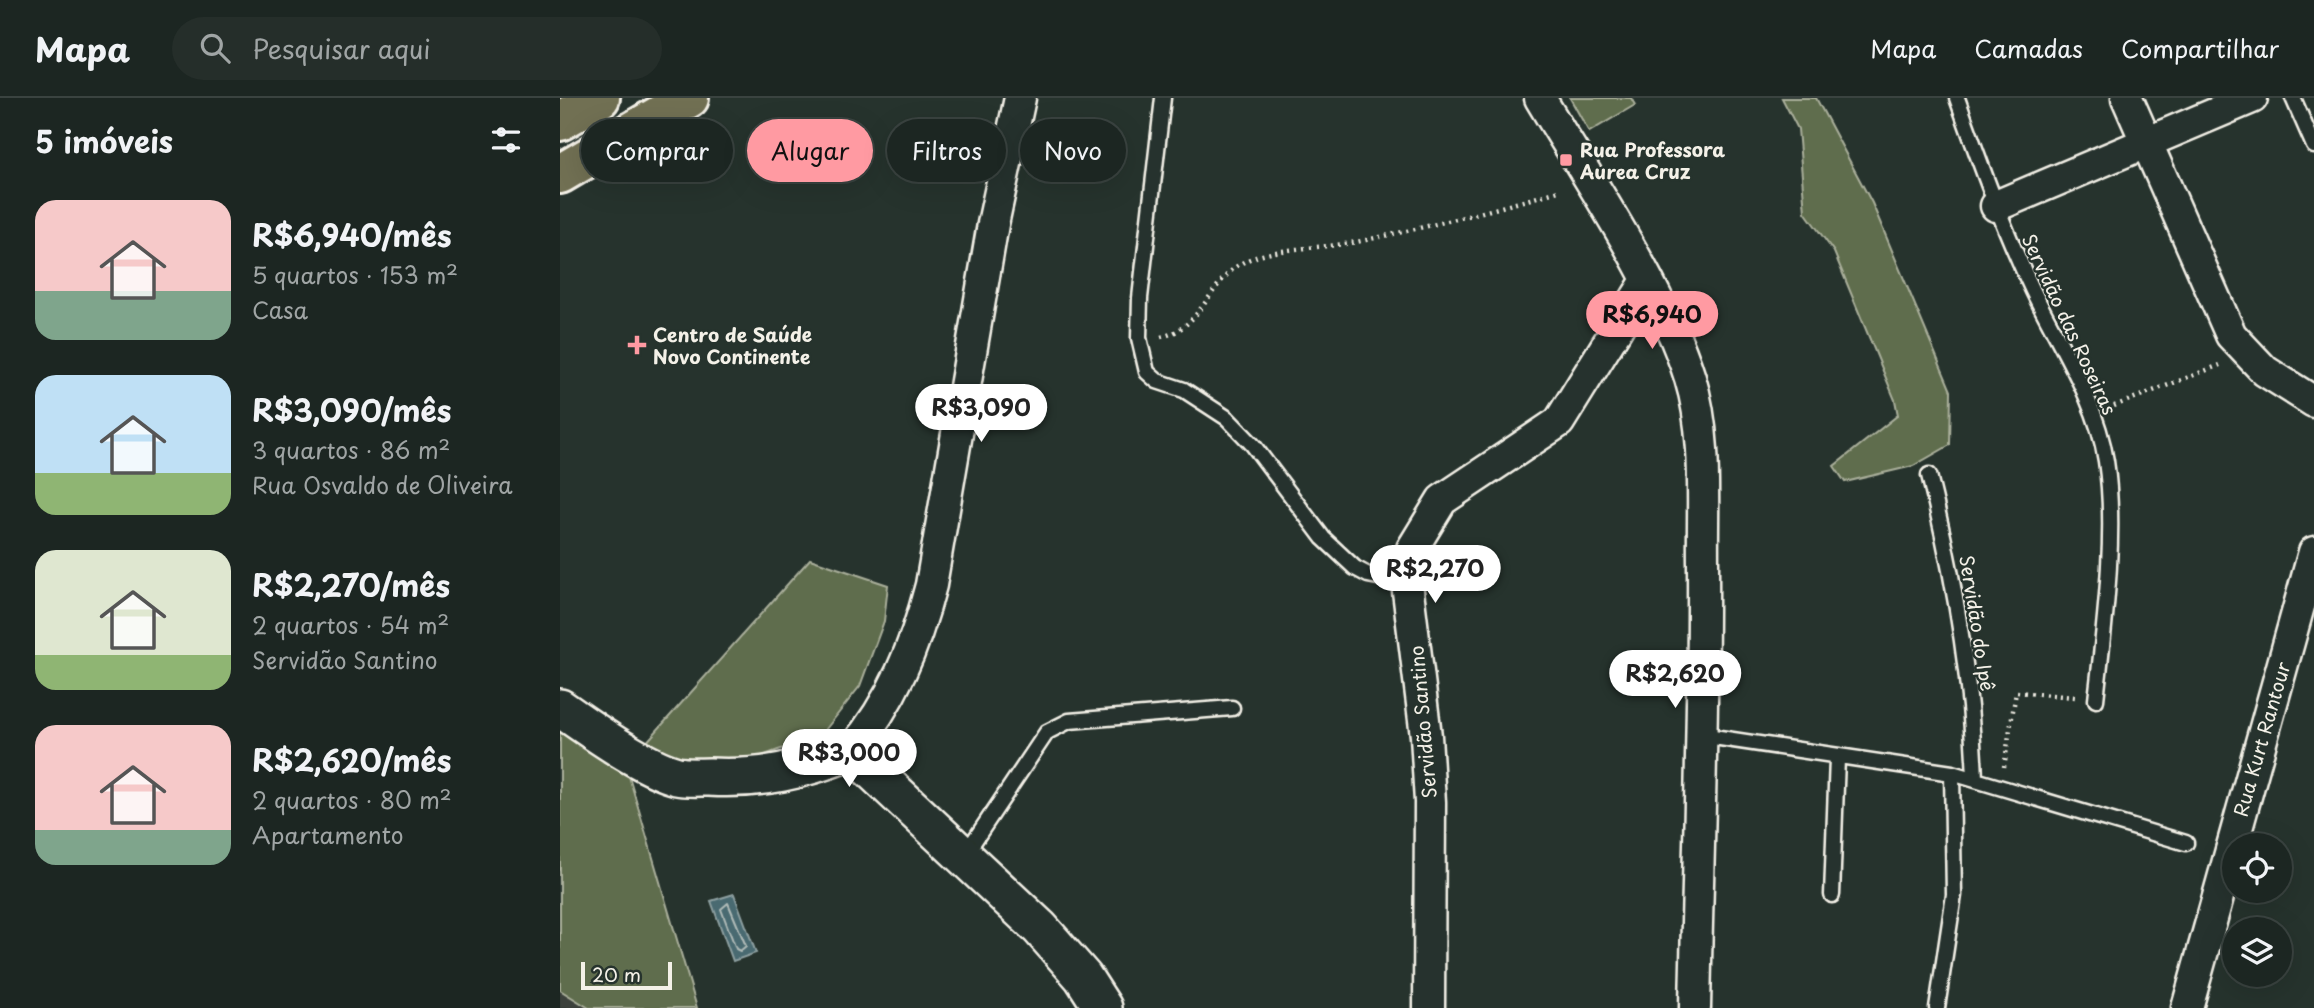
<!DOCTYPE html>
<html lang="pt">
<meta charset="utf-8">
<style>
body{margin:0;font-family:"Playpen Sans",sans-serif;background:#252e2a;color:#f1f3f6;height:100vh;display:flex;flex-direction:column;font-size:26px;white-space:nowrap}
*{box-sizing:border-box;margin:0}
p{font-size:23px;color:#a0a5a5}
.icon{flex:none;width:38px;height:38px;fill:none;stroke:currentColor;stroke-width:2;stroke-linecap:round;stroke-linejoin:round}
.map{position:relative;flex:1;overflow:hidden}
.drawer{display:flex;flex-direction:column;background:#1c2622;width:560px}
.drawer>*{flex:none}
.hud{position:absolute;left:21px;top:21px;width:665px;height:63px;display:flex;gap:14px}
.controls{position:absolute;left:1662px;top:735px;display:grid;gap:14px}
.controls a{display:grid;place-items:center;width:70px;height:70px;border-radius:50%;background:#1c2622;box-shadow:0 7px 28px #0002,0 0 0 2px #3a4340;font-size:35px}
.scale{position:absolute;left:21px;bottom:18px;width:91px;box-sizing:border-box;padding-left:7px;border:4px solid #f4f1e8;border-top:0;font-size:19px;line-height:24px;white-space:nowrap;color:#f4f1e8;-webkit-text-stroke:5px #26332d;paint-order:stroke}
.price{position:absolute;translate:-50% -60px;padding:0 16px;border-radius:24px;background:#fff;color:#222;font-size:23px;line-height:46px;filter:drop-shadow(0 2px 4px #0008)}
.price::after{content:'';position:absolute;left:50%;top:42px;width:21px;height:16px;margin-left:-10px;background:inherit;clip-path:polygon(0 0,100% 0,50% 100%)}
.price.active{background:#ff9aa2;color:#111}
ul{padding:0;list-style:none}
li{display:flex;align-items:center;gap:21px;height:175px;padding:0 35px}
li span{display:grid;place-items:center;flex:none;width:196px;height:140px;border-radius:21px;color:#555}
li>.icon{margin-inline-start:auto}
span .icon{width:84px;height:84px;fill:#fffc;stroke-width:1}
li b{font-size:30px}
h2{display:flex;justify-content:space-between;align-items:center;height:84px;padding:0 35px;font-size:30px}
.chip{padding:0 24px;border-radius:32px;background:#1c2622;box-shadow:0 7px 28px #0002,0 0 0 2px #3a4340;font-size:24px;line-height:63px}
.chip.active{background:#ff9aa2;color:#111}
header{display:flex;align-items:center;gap:42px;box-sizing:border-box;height:98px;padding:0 35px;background:#1c2622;border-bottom:2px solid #3a4340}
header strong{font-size:33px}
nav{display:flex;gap:38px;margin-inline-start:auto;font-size:24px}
.search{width:490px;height:63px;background:#252e2a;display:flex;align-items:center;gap:18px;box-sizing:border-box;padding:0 24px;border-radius:38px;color:#a0a5a5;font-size:26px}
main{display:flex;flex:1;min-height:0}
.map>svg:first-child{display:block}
</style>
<header>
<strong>Mapa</strong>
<div class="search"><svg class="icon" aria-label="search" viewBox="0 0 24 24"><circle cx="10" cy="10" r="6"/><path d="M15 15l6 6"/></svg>Pesquisar aqui</div>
<nav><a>Mapa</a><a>Camadas</a><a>Compartilhar</a></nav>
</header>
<main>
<section class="drawer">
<h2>5 imóveis<svg class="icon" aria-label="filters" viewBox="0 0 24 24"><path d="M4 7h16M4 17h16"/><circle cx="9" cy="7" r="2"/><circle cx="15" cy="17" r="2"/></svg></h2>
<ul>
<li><span style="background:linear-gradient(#f6c9c9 65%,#7fa58c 0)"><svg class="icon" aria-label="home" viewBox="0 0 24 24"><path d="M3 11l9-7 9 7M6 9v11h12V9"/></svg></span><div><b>R$6,940/mês</b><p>5 quartos · 153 m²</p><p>Casa</p></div></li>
<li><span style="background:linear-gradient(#bfe0f5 70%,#8fb573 0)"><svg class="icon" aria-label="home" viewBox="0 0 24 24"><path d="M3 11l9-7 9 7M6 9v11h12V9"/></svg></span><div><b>R$3,090/mês</b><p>3 quartos · 86 m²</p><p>Rua Osvaldo de Oliveira</p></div></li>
<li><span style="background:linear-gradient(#dfe7d0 75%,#8fb573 0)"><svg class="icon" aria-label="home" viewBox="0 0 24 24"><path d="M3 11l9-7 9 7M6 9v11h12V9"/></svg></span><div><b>R$2,270/mês</b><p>2 quartos · 54 m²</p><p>Servidão Santino</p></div></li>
<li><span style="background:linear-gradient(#f6c9c9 75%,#7fa58c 0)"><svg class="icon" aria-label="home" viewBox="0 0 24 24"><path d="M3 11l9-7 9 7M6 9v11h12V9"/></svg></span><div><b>R$2,620/mês</b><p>2 quartos · 80 m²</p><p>Apartamento</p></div></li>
</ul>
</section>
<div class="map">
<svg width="1754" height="910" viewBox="0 0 1754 910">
<rect width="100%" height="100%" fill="#26332d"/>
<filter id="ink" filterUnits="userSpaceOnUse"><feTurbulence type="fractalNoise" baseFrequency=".0143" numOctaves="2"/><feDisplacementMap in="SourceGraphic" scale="14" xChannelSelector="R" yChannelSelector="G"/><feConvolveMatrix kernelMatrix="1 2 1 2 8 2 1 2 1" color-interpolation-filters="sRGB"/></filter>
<g filter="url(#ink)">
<path fill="#3b403a" d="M 0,892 L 27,909 L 29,910 L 0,910 Z"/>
<path fill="#5f6d4e" stroke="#aaaf9b" stroke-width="2" d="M 1010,0 L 1071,0 L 1075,7 L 1029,34 Z
M 1222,0 L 1256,0 L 1312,105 L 1391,293 L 1390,347 L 1353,368 L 1285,384 L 1274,368 L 1338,317 L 1335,302 L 1274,154 L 1245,114 L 1238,31 Z
M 250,461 L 328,487 L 324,523 L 300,588 L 262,636 L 191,662 L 134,669 L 85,646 Z
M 0,627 L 66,668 L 137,910 L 29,910 L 0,892 Z"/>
<path fill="#4a6a71" stroke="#8ea0a1" stroke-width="2" d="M 174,796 L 196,855 L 173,863 L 151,803 Z"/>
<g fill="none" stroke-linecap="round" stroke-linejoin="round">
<path stroke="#b0bbb8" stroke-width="2" d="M 168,805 L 186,848 L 180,853 L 176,851 L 161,811 Z"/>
<defs>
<path id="service" d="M 603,0 L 580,200 L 579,240 L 587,274 L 597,283 L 624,292 L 667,320 L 693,347 L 763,440 L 795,470 L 808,477 L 847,485
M 1397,0 C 1420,65 1443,130 1473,193 C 1499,247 1537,303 1546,363 C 1557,434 1544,530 1536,602
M 1733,0 L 1754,48
M 1369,377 C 1394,478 1411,578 1415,681
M 1140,637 L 1392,675 L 1626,745
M 404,758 L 487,634 L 509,623 L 672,610
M 1272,797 L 1277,660
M 1377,910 L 1394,797 L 1392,675"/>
<path id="minor" d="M 980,0 C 1030,84 1101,188 1130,280 C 1148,338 1142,404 1143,465 C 1144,613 1138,762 1135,910
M 1567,0 L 1671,237 L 1705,273 L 1754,304
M 1436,108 L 1692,0
M 291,653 C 333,603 355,549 371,487 L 433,126 L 460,0
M 869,910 L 870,704 L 866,638 L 847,485 L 852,451 L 882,402 L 999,324 L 1086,184
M 1627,910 L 1754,454"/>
<path id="tertiary" d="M 0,610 C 30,631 83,669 117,678 C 127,680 139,679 149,679 C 201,682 243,672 291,653 L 480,830 L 523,879 L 543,910"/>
<path id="primary" d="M 0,23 L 40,0
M 0,76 L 129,0"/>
</defs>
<use href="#service" stroke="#f4f1e8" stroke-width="19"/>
<use href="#minor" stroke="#f4f1e8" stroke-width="35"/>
<use href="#tertiary" stroke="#f4f1e8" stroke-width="42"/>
<use href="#primary" stroke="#f4f1e8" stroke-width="44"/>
<path stroke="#f4f1e8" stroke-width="4.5" stroke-dasharray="2 5" stroke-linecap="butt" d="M 601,239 C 644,230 650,177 690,161 C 725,148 765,151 801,143 C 869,129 936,111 1002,92
M 1554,308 L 1660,267
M 1444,669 L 1456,594 L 1515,599"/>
<use href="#service" stroke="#26332d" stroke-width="14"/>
<use href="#minor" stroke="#26332d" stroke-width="30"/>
<use href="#tertiary" stroke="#26332d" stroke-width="37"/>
<use href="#primary" stroke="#716f52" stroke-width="38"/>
</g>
</g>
<g fill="#ff9aa2" stroke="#26332d" stroke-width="2.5">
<rect x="999" y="55" width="14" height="14" rx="3.5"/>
<path d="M73.5 236.5h7v7h7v7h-7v7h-7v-7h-7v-7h7z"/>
</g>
<g text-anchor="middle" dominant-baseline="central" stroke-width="5" stroke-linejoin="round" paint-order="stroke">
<g font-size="19" font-weight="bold" fill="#f4f1e8" stroke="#26332d" text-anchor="start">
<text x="1020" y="51">Rua Professora<tspan x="1020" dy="22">Aurea Cruz</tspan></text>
<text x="93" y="236">Centro de Saúde<tspan x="93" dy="22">Novo Continente</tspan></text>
</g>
<g font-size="19" fill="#f4f1e8" stroke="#26332d">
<text transform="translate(1510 226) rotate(65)">Servidão das Roseiras</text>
<text transform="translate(1418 525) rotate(81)">Servidão do Ipê</text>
<text transform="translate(862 624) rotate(-95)">Servidão Santino</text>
<text transform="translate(1701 641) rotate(-74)">Rua Kurt Rantour</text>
</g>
</g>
</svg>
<div class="controls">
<a><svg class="icon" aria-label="locate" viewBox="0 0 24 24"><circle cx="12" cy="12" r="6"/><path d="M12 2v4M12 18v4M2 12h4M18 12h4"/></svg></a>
<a><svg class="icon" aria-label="layers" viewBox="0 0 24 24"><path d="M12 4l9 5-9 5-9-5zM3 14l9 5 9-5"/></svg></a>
</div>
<div class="scale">20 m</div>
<b class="price active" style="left:1092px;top:253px">R$6,940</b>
<b class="price" style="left:421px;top:346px">R$3,090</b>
<b class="price" style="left:875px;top:507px">R$2,270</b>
<b class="price" style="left:1115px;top:612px">R$2,620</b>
<b class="price" style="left:289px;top:691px">R$3,000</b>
<div class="hud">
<a class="chip">Comprar</a>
<a class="chip active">Alugar</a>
<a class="chip">Filtros</a>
<a class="chip">Novo</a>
</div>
</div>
</main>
